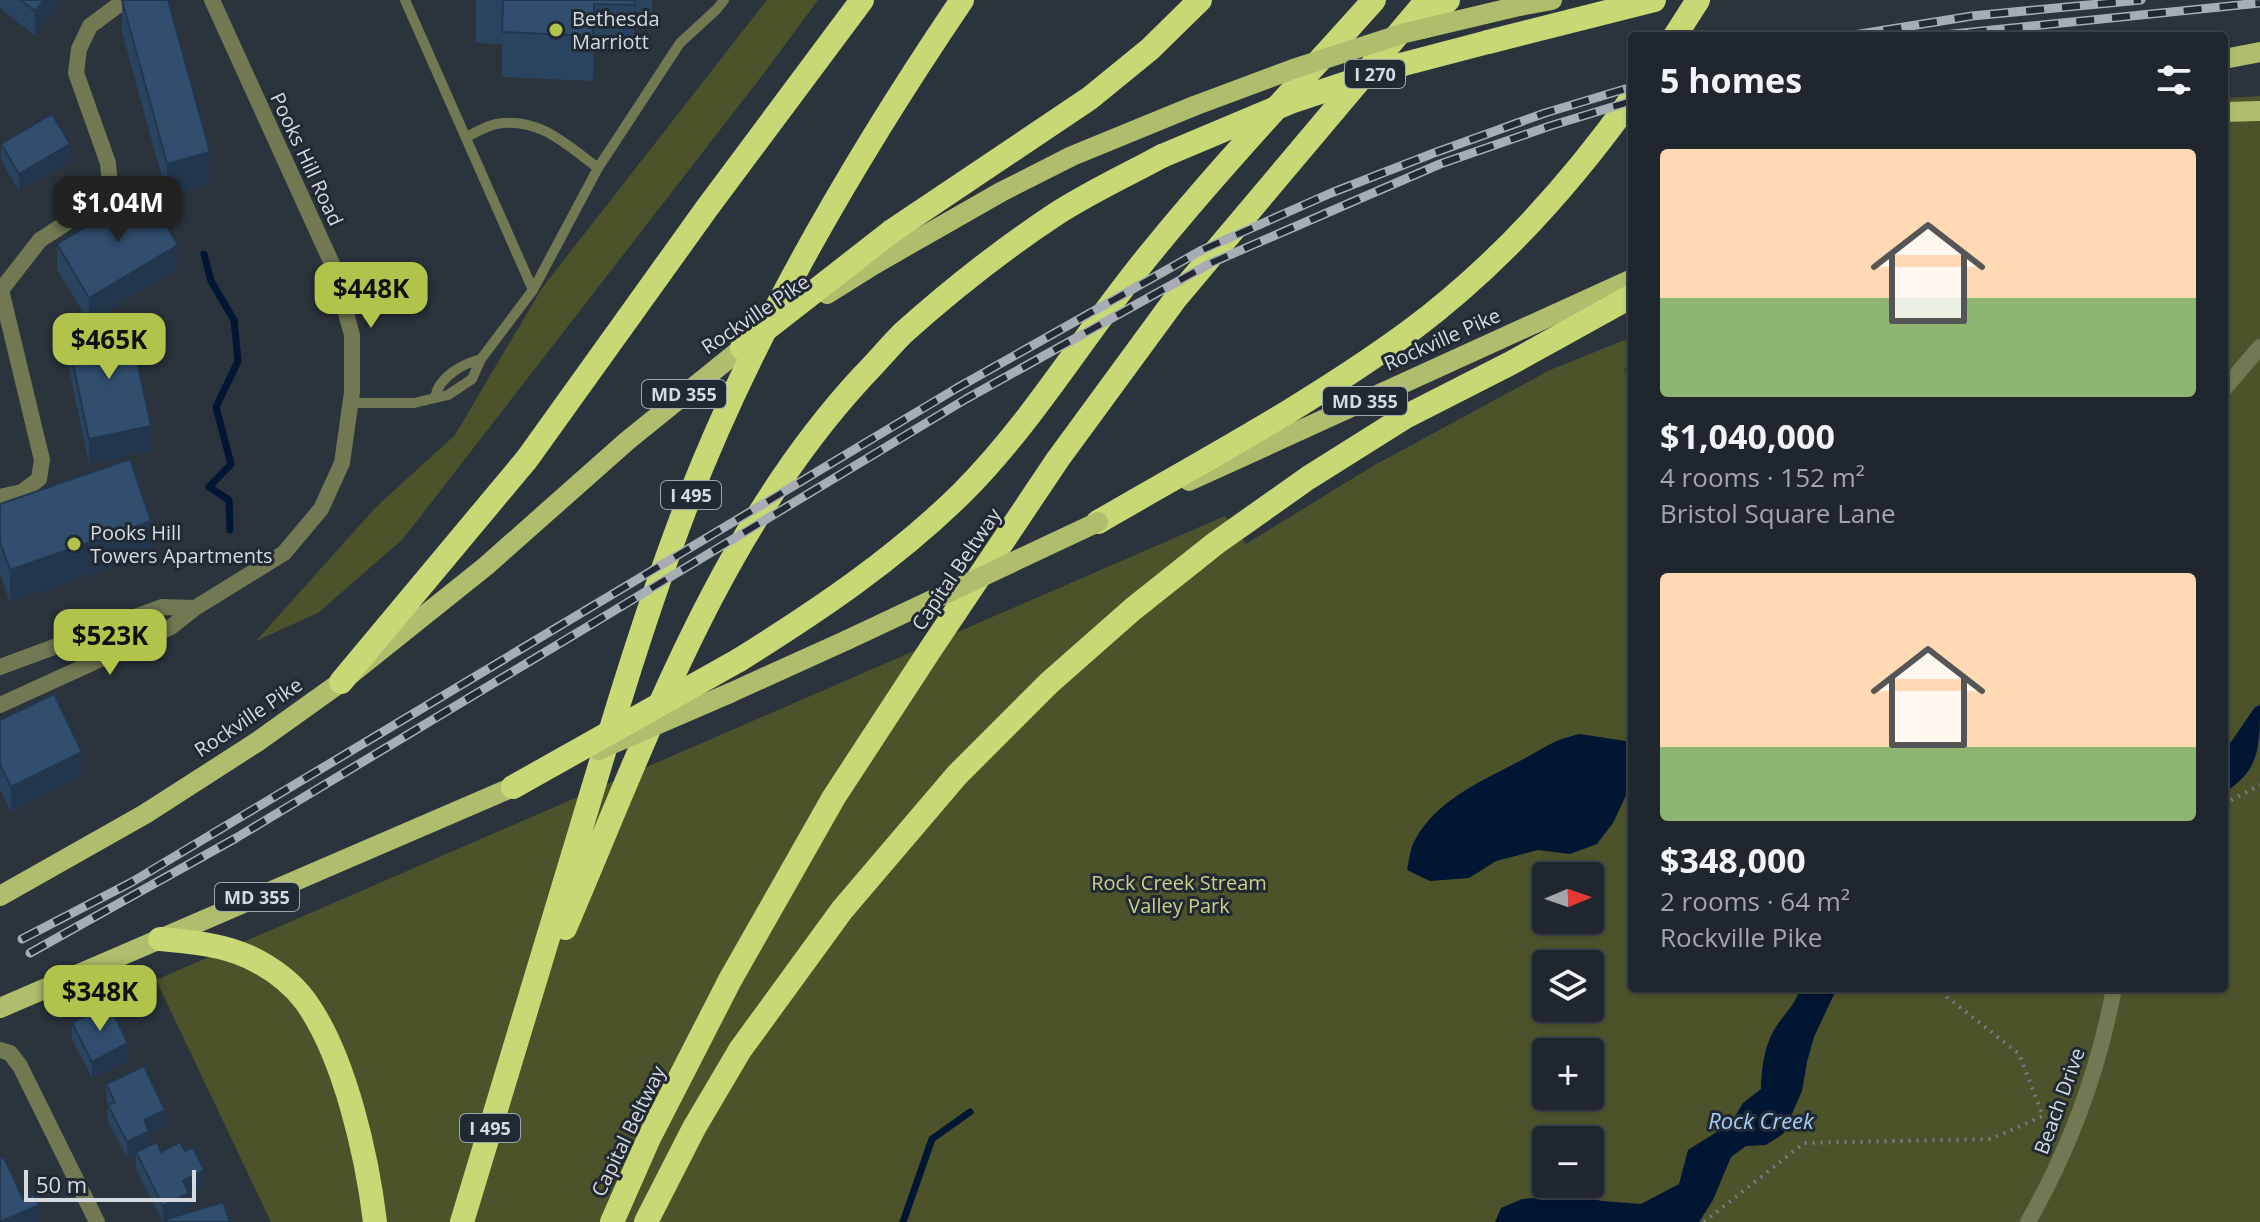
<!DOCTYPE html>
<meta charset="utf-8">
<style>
body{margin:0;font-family:"Open Sans",sans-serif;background:#2d323a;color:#f1f3f6;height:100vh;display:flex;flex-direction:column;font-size:30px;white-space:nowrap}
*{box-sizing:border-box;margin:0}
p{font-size:26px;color:#a2a5aa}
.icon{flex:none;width:44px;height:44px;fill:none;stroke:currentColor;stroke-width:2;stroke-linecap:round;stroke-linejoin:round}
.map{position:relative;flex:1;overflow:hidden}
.sheet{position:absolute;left:1628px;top:32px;width:600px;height:960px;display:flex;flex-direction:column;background:#20262e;border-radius:8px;box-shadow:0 2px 6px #0004,0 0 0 2px #3d434a}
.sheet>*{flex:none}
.needle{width:52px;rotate:88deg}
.controls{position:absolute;left:1532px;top:862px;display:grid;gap:16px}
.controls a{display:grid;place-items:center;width:72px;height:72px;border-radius:8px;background:#20262e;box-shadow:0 2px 6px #0004,0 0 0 2px #3d434a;font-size:40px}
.scale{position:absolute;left:24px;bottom:20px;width:172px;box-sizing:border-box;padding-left:8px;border:4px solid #d5dae0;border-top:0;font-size:22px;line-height:28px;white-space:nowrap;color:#d5dae0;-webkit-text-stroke:6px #212933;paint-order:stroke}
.price{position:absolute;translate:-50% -68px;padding:0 18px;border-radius:16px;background:#b2c34c;color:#111;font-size:26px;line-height:52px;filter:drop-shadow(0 2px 4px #0008)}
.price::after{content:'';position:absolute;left:50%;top:48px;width:24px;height:18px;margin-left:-12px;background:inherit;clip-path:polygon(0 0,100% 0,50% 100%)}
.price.selected{background:#222;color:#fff}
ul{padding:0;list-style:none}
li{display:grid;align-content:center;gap:16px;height:424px;padding:0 32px}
li span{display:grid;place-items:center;height:248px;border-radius:8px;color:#555}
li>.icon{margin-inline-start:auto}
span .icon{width:144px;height:144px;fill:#fffc;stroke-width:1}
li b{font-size:34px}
h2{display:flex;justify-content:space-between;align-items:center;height:96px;padding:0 32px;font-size:34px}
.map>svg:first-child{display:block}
</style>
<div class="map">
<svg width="2260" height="1222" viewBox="0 0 2260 1222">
<rect width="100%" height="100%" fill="#2b333d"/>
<path fill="#4c532a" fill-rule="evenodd" d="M 767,0 L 818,0 L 761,77 L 403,539 L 318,613 L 256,641 L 376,507 L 455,435 L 542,288 Z
M 2260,96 L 2260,1222 L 271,1222 L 156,980 L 1225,516 L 1246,544 L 1373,466 L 1550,370 L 1632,337 L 1632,351 L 1624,372 L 1632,369 L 1632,988 L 2224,988 L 2224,98 ZM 1546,876 L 1590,876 L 1590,920 L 1546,920 ZM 1546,964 L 1590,964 L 1590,1008 L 1546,1008 ZM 1546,1052 L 1590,1052 L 1590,1096 L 1546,1096 ZM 1546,1140 L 1590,1140 L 1590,1184 L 1546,1184 Z"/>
<path fill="#001632" d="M 2260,705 C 2260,747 2260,770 2224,793 L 2224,746 L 2231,742 L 2255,707 Z
M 1580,734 L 1632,742 L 1630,787 L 1613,823 L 1597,844 L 1570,854 L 1538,850 L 1496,861 L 1469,878 L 1430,881 L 1407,870 C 1409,861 1410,848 1415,840 C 1438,797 1489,778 1529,756 C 1551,744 1554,740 1580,734 Z
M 1800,988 L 1837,988 L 1814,1037 L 1807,1062 L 1802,1091 L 1783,1134 L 1766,1145 L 1746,1146 L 1731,1157 L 1713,1200 L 1699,1222 L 1495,1222 L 1501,1208 L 1522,1199 L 1571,1195 L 1602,1201 L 1641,1204 L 1679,1184 L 1688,1150 L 1731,1123 L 1743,1103 L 1761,1089 C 1761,1072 1764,1048 1773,1032 C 1782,1015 1795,1007 1800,988 Z"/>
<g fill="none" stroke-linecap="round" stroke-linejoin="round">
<path stroke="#001632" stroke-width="7" d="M 204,254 L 211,281 L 234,320 L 238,361 L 216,407 L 231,464 L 209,487 L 229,500 L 230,530
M 903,1222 L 932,1139 L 970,1112"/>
<path stroke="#757c84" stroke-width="4" stroke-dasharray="2 6" stroke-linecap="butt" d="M 2224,421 L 2232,407
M 2224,804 L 2260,785
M 1704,1222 L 1804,1143 L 1991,1139 L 2043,1116 L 2019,1054 L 1947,997 L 1946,988"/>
<path stroke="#717852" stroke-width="10" d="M 405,0 L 533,290
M 466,137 C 475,133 486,126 496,124 C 538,116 567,145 598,168
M 435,397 C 439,377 462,364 481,359
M 351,403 L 414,403 L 448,395 L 472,379 L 481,359 L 533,290 L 598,168 L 680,43 L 717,9 L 724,0"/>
<path stroke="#717852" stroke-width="16" d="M 0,497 L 22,492 L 39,479 L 42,460 L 1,290 L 40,240 L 97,203 L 110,186 L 108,163 L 76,73 L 79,49 L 90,26 L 125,0
M 0,1050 L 10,1053 L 20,1066 L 97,1222"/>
<path stroke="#717852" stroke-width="16" d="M 2224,389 L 2260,347
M 0,667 L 162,607 L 195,608
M 0,705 L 171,627 L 195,608 L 284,553 L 321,509 L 342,463 L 352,392 L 352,335 L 333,266 L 212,0
M 2028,1222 C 2069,1150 2099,1069 2114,988"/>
<path stroke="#b0bd6c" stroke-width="20" d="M 1519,6 L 1552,0
M 2224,59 L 2260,52
M 2224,112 L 2260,111
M 875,264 L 1001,192 L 1072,156 L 1194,106
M 1189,481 L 1632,279
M 730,693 L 847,640
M 0,896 L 145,814 L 257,742 L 341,682 L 486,566 L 627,441 L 742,348
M 0,1008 L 513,787"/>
<path stroke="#c8d875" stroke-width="24" d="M 1421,27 L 1448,0
M 1675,36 L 1698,0
M 1488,42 L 1654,0
M 892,231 L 1090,98 L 1150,49 L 1200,0
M 1098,522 C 1203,461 1312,403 1410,331 C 1496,267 1570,185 1632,98
M 739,660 C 819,610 895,559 962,493 C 1035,420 1087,329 1153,250 C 1223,164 1300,83 1374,0
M 341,682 L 527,459 L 707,208 L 862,0
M 565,928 C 647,737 718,533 862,377 C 876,363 889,347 903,333 C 951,290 1003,249 1056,214 C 1090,192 1127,175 1162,156
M 160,939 C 190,942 221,944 249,957 C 270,967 292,983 306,1002 C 345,1057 367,1156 375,1222
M 462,1222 C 500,1096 538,971 576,845 C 610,732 643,619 685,509 C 753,331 855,158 962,0
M 612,1222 L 649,1138 L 730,980 L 834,797 L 930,650 L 1058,459 L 1176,298 L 1427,0
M 646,1222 L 694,1128 L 740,1050 L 842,910 L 957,775 L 1049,683 L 1133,609 L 1216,543 L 1308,478 L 1405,417 L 1511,363 L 1632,296"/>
<defs>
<path id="rail" d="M 1848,36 L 1972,16 L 2141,0
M 1933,36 L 2260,3
M 22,939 L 132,882 L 957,388 L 1202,250 L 1331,193 L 1434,153 L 1545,113 L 1632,87
M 30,953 L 236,838 L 966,399 L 1211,263 L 1440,164 L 1550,126 L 1632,101"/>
</defs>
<use href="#rail" stroke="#a7adb4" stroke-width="9"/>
<use href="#rail" stroke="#212933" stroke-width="6" stroke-dasharray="18" stroke-linecap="butt"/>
<path stroke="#b0bd6c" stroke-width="20" d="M 1194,106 L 1293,69 L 1405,33 L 1519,6
M 827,294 L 875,264
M 847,640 L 1098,522
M 598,750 L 730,693"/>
<path stroke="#c8d875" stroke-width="24" d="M 1162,156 L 1293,101 L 1404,64 L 1488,42
M 742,348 L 892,231
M 513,787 L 739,660"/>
</g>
<path fill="#2a435f" d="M 0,0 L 63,0 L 35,36 L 0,8 Z
M 122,0 L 210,184 L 167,196 L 122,32 Z
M 476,0 L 652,0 L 652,17 L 636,16 L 634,51 L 594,49 L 593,81 L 502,77 L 502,44 L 476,43 Z
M 1,144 L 70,161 L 19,191 L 1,160 Z
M 57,244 L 178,269 L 89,322 L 57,269 Z
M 67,336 L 151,451 L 89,464 L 67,360 Z
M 0,504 L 151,553 L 10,602 L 0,574 Z
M 0,720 L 82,776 L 11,812 L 0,790 Z
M 72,1023 L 128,1060 L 92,1078 L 72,1039 Z
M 106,1084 L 165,1127 L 149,1134 L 149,1146 L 161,1152 L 204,1187 L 189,1194 L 189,1209 L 172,1217 L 230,1222 L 167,1222 L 167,1220 L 163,1222 L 136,1169 L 136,1154 L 127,1158 L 108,1121 Z"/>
<path fill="#22374d" d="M 44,0 L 63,0 L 35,36 L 35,11 Z
M 635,0 L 636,0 L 636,16 L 634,51 Z
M 594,4 L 594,49 L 593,81 L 593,36 Z
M 70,144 L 70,161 L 19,191 L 19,174 Z
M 210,152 L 210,184 L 167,196 L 167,164 Z
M 178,245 L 178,269 L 89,322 L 89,298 Z
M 151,426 L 151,451 L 89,464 L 89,439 Z
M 151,521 L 151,553 L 10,602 L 10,570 Z
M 82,752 L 82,776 L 11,812 L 11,787 Z
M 128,1043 L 128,1060 L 92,1078 L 92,1062 Z
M 165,1110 L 165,1127 L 149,1134 L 149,1148 L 127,1158 L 127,1142 L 144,1120 Z
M 204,1170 L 204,1187 L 189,1194 L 189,1209 L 163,1222 L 163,1206 L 183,1181 Z
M 39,1205 L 39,1221 L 37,1222 L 2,1222 Z"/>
<path fill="#314e6e" stroke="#22374d" stroke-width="2" d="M 20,0 L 44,0 L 35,11 Z
M 122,0 L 168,0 L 210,152 L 167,164 Z
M 503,0 L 635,0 L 634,5 L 594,4 L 593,36 L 502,32 Z
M 52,114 L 70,144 L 19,174 L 1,144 Z
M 146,191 L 178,245 L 89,298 L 57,244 Z
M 129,323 L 151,426 L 89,439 L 67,336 Z
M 130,459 L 151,521 L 10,570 L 0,542 L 0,504 Z
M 54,694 L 82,752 L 11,787 L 0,765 L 0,720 Z
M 109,1005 L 128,1043 L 92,1062 L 72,1023 Z
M 144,1066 L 165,1110 L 144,1120 L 149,1131 L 127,1142 L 108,1105 L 115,1102 L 106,1084 Z
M 157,1142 L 161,1152 L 180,1142 L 185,1151 L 193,1147 L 204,1170 L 183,1181 L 189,1193 L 163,1206 L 136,1152 Z
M 4,1157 L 23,1199 L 34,1194 L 39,1205 L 0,1222 L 0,1159 Z
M 223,1202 L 230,1222 L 167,1222 L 167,1219 Z"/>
<g fill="#b2c34c" stroke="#212933" stroke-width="3">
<circle cx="556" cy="30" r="8"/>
<circle cx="74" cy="544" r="8"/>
</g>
<g text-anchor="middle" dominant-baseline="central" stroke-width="6" stroke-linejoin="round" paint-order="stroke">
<g fill="#212933" stroke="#9fa5ac" stroke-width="2">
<rect x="1345" y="60" width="60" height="28" rx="6"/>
<rect x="642" y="380" width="84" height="28" rx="6"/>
<rect x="1323" y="387" width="84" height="28" rx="6"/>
<rect x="661" y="481" width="60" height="28" rx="6"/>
<rect x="215" y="883" width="84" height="28" rx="6"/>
<rect x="460" y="1114" width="60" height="28" rx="6"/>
</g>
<g font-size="18" font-weight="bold" fill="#d5dae0">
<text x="1375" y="74">I 270</text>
<text x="684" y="394">MD 355</text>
<text x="1365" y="401">MD 355</text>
<text x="691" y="495">I 495</text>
<text x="257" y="897">MD 355</text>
<text x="490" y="1128">I 495</text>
</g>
<g font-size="20" fill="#d5dae0" stroke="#212933" text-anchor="start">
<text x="572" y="18">Bethesda<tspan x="572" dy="23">Marriott</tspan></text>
<text x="90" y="532">Pooks Hill<tspan x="90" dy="23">Towers Apartments</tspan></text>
</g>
<g font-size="20" fill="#d5dae0" stroke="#212933">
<text transform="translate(307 159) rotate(65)">Pooks Hill Road</text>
<text transform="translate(755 314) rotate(-34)">Rockville Pike</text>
<text transform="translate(1442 339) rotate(-24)">Rockville Pike</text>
<text transform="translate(956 569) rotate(-56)">Capital Beltway</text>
<text transform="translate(248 717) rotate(-34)">Rockville Pike</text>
<text transform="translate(2059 1101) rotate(-70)">Beach Drive</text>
<text transform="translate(628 1131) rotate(-64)">Capital Beltway</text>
</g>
<g font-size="20" fill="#c6d28a" stroke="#212933">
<text x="1179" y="882">Rock Creek Stream<tspan x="1179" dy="23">Valley Park</tspan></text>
</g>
<g font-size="22" font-style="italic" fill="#a5ccf9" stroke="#212933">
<text x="1761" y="1120">Rock Creek</text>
</g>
</g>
</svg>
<div class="controls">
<a><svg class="needle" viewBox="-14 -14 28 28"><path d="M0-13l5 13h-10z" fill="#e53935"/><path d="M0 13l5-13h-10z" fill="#a2a5aa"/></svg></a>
<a><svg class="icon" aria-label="layers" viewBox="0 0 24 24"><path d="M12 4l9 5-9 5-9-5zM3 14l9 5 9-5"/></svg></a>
<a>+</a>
<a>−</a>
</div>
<div class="scale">50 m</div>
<b class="price selected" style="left:118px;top:244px">$1.04M</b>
<b class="price" style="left:371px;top:330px">$448K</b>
<b class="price" style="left:109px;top:381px">$465K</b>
<b class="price" style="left:110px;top:677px">$523K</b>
<b class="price" style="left:100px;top:1033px">$348K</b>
<section class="sheet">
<h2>5 homes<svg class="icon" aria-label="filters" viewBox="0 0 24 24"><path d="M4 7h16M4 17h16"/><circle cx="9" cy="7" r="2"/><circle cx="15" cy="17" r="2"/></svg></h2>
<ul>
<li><span style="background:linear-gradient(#ffd9b3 60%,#8fb573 0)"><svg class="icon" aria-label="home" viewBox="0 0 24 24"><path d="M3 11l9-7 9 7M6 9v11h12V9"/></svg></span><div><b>$1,040,000</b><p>4 rooms · 152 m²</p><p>Bristol Square Lane</p></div></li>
<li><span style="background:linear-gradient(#ffd9b3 70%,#8fb573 0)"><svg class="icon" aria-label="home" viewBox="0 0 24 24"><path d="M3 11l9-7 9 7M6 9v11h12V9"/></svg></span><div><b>$348,000</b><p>2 rooms · 64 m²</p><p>Rockville Pike</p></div></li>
</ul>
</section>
</div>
